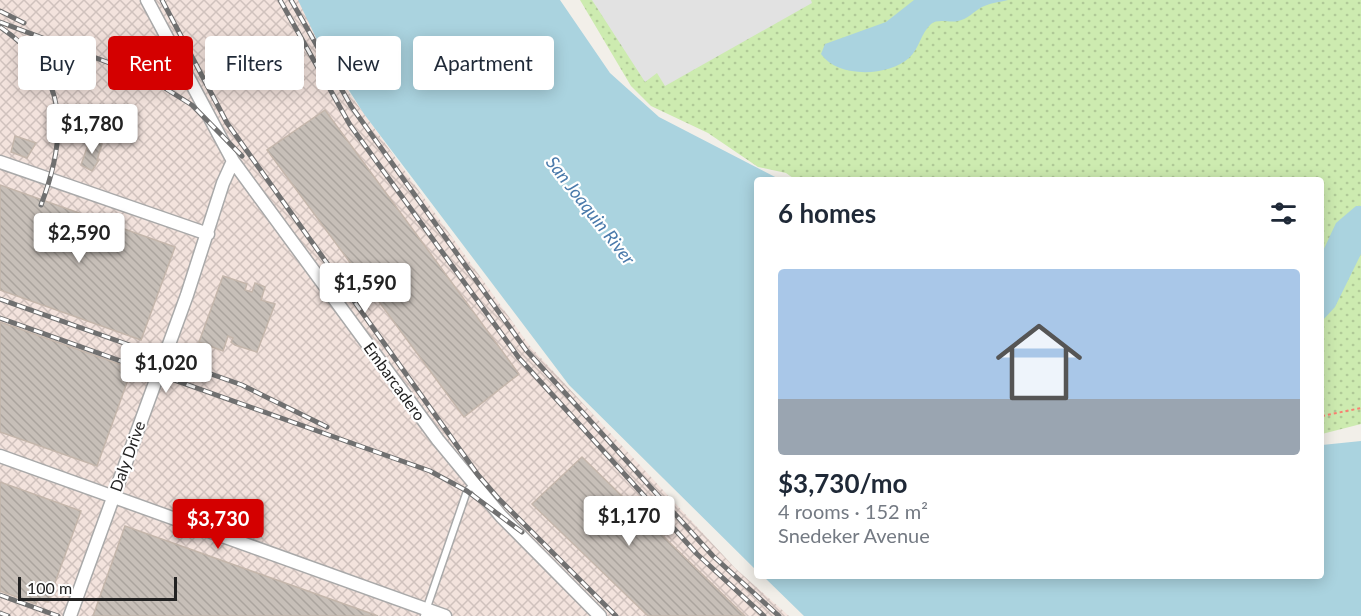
<!DOCTYPE html>
<meta charset="utf-8">
<style>
body{margin:0;font-family:Lato,sans-serif;background:#f6f6f7;color:#1f2937;height:100vh;display:flex;flex-direction:column;font-size:22px;white-space:nowrap}
*{box-sizing:border-box;margin:0}
p{font-size:20px;color:#747a83}
.icon{flex:none;width:33px;height:33px;fill:none;stroke:currentColor;stroke-width:2;stroke-linecap:round;stroke-linejoin:round}
.map{position:relative;flex:1;overflow:hidden}
.side{position:absolute;left:754px;top:177px;width:570px;height:402px;display:flex;flex-direction:column;background:#fff;border-radius:6px;box-shadow:0 3px 15px #0003}
.side>*{flex:none}
.top-card{position:absolute;left:18px;top:36px;width:570px;height:54px;display:flex;gap:12px}
.scale{position:absolute;left:18px;bottom:15px;width:159px;box-sizing:border-box;padding-left:6px;border:3px solid #222;border-top:0;font-size:16px;line-height:21px;white-space:nowrap;color:#222;-webkit-text-stroke:4px #fff;paint-order:stroke}
.price{position:absolute;translate:-50% -51px;padding:0 14px;border-radius:6px;background:#fff;color:#222;font-size:20px;line-height:39px;filter:drop-shadow(0 2px 3px #0008)}
.price::after{content:'';position:absolute;left:50%;top:36px;width:18px;height:14px;margin-left:-9px;background:inherit;clip-path:polygon(0 0,100% 0,50% 100%)}
.price.on{background:#d40000;color:#fff}
ul{padding:0;list-style:none}
li{display:grid;align-content:center;gap:12px;height:318px;padding:0 24px}
li+li{border-top:2px solid #e0e1e3}
li span{display:grid;place-items:center;height:186px;border-radius:6px;color:#555}
li>.icon{margin-inline-start:auto}
span .icon{width:108px;height:108px;fill:#fffc;stroke-width:1}
li b{font-size:26px}
h2{display:flex;justify-content:space-between;align-items:center;height:72px;padding:0 24px;font-size:26px}
.pill{padding:0 21px;border-radius:6px;background:#fff;box-shadow:0 3px 15px #0003;font-size:21px;line-height:54px}
.pill.on{background:#d40000;color:#fff}
.map>svg:first-child{display:block}
</style>
<div class="map">
<svg width="1361" height="616" viewBox="0 0 1361 616">
<defs>
<pattern id="military-cross-hatch" width="8" height="8" patternUnits="userSpaceOnUse" patternTransform="scale(1.5)"><rect width="8" height="8" fill="#f3e3dd"/><path d="M0 0l8 8M0 8l8-8" fill="none" stroke="#d0c2bd"/></pattern>
<pattern id="grass-dots" width="8" height="8" patternUnits="userSpaceOnUse" patternTransform="scale(1.5)"><rect width="8" height="8" fill="#cdebb0"/><path d="M2 2h.1M6 6h.1" fill="none" stroke="#b0c997" stroke-width="1.8" stroke-linecap="round"/></pattern>
<pattern id="building-back-hatch" width="6" height="6" patternUnits="userSpaceOnUse" patternTransform="scale(1.5)"><rect width="6" height="6" fill="#c7bfb8"/><path d="M-1 5l2 2M0 0l6 6M5-1l2 2" fill="none" stroke="#aba49e"/></pattern>
</defs>
<rect width="100%" height="100%" fill="#f2efe9"/>
<path fill="url(#military-cross-hatch)" d="M 0,0 L 299,0 L 350,94 L 529,345 L 735,568 L 789,616 L 0,616 Z"/>
<path fill="url(#grass-dots)" d="M 580,0 L 1361,0 L 1361,424 L 1322,434 L 1322,180 L 796,180 L 786,173 L 758,167 L 708,133 L 651,106 L 631,86 Z"/>
<path fill="#e2e2e2" d="M 592,0 L 811,0 L 812,3 L 665,86 L 657,73 L 645,82 Z"/>
<path fill="#aad3df" d="M 298,0 L 560,0 L 610,73 L 659,117 L 781,180 L 758,180 L 757,571 L 569,385 L 364,114 L 317,40 Z
M 914,0 L 1008,0 C 1000,2 990,3 982,7 C 973,12 968,19 958,21 C 950,23 938,18 931,24 C 921,33 919,49 909,58 C 888,77 837,78 821,54 L 825,44 L 886,22 Z
M 1356,206 L 1361,206 L 1361,254 L 1335,307 L 1322,321 L 1322,253 L 1336,223 Z
M 1361,441 L 1361,616 L 804,616 L 763,576 L 1322,576 L 1322,445 Z"/>
<path fill="url(#building-back-hatch)" stroke="#c4b6ab" stroke-width="1.5" d="M 325,110 L 519,374 L 464,417 L 267,150 Z
M 15,136 L 36,143 L 27,158 L 11,152 Z
M 90,139 L 102,144 L 97,160 L 99,160 L 92,171 L 81,165 Z
M 0,185 L 175,247 L 141,340 L 0,290 Z
M 223,276 L 247,284 L 245,290 L 252,292 L 255,283 L 265,287 L 261,300 L 275,304 L 257,352 L 235,345 L 231,342 L 233,338 L 228,336 L 223,351 L 199,342 Z
M 0,322 L 122,365 L 120,370 L 130,374 L 97,466 L 0,432 Z
M 582,457 L 745,616 L 648,616 L 532,504 Z
M 0,482 L 81,511 L 48,602 L 38,599 L 36,604 L 0,591 Z
M 125,526 L 378,616 L 93,616 Z"/>
<g fill="none" stroke-linecap="round" stroke-linejoin="round">
<defs>
<path id="service" d="M 424,616 L 467,491 L 474,484"/>
<path id="minor" d="M 147,0 L 233,161 L 438,440 L 501,516 L 600,616
M 0,162 L 208,234
M 0,456 L 445,616
M 70,616 L 187,295 L 223,183 L 233,161"/>
</defs>
<use href="#service" stroke="#a9a9a9" stroke-width="9"/>
<use href="#minor" stroke="#a9a9a9" stroke-width="15"/>
<path stroke="#fa8072" stroke-width="2" stroke-dasharray="3 3" stroke-linecap="butt" d="M 1322,416 L 1361,408"/>
<use href="#service" stroke="#fff" stroke-width="6"/>
<use href="#minor" stroke="#fff" stroke-width="12"/>
<defs>
<path id="rail" d="M 162,0 L 227,123 L 478,475 L 498,498 L 616,616
M 280,0 L 350,125 L 519,358 L 697,554 L 764,616
M 291,0 L 351,106 L 526,350 L 713,556 L 779,616
M 0,11 L 24,23
M 0,22 L 147,77 L 192,105 L 242,156
M 0,27 C 69,73 68,134 41,205
M 0,299 L 242,385 L 327,427
M 0,318 L 430,471 L 467,491 L 522,532
M 0,595 L 58,616
M 0,613 L 8,616"/>
</defs>
<use href="#rail" stroke="#707070" stroke-width="5"/>
<use href="#rail" stroke="#fff" stroke-width="3" stroke-dasharray="9" stroke-linecap="butt"/>
</g>
<g text-anchor="middle" dominant-baseline="central" stroke-width="4.5" stroke-linejoin="round" paint-order="stroke">
<g font-size="16" fill="#222" stroke="#fff">
<text transform="translate(395 381) rotate(54)">Embarcadero</text>
<text transform="translate(127 456) rotate(-70)">Daly Drive</text>
</g>
<g font-size="18" font-style="italic" fill="#4a7aab" stroke="#fff">
<text transform="translate(591 210) rotate(52)">San Joaquin River</text>
</g>
</g>
</svg>
<div class="scale">100 m</div>
<b class="price" style="left:92px;top:155px">$1,780</b>
<b class="price" style="left:79px;top:264px">$2,590</b>
<b class="price" style="left:365px;top:314px">$1,590</b>
<b class="price" style="left:166px;top:394px">$1,020</b>
<b class="price" style="left:629px;top:547px">$1,170</b>
<b class="price on" style="left:218px;top:550px">$3,730</b>
<div class="top-card">
<a class="pill">Buy</a>
<a class="pill on">Rent</a>
<a class="pill">Filters</a>
<a class="pill">New</a>
<a class="pill">Apartment</a>
</div>
<section class="side">
<h2>6 homes<svg class="icon" aria-label="filters" viewBox="0 0 24 24"><path d="M4 7h16M4 17h16"/><circle cx="9" cy="7" r="2"/><circle cx="15" cy="17" r="2"/></svg></h2>
<ul>
<li><span style="background:linear-gradient(#a9c7e8 70%,#9aa5b1 0)"><svg class="icon" aria-label="home" viewBox="0 0 24 24"><path d="M3 11l9-7 9 7M6 9v11h12V9"/></svg></span><div><b>$3,730/mo</b><p>4 rooms · 152 m²</p><p>Snedeker Avenue</p></div></li>
</ul>
</section>
</div>
